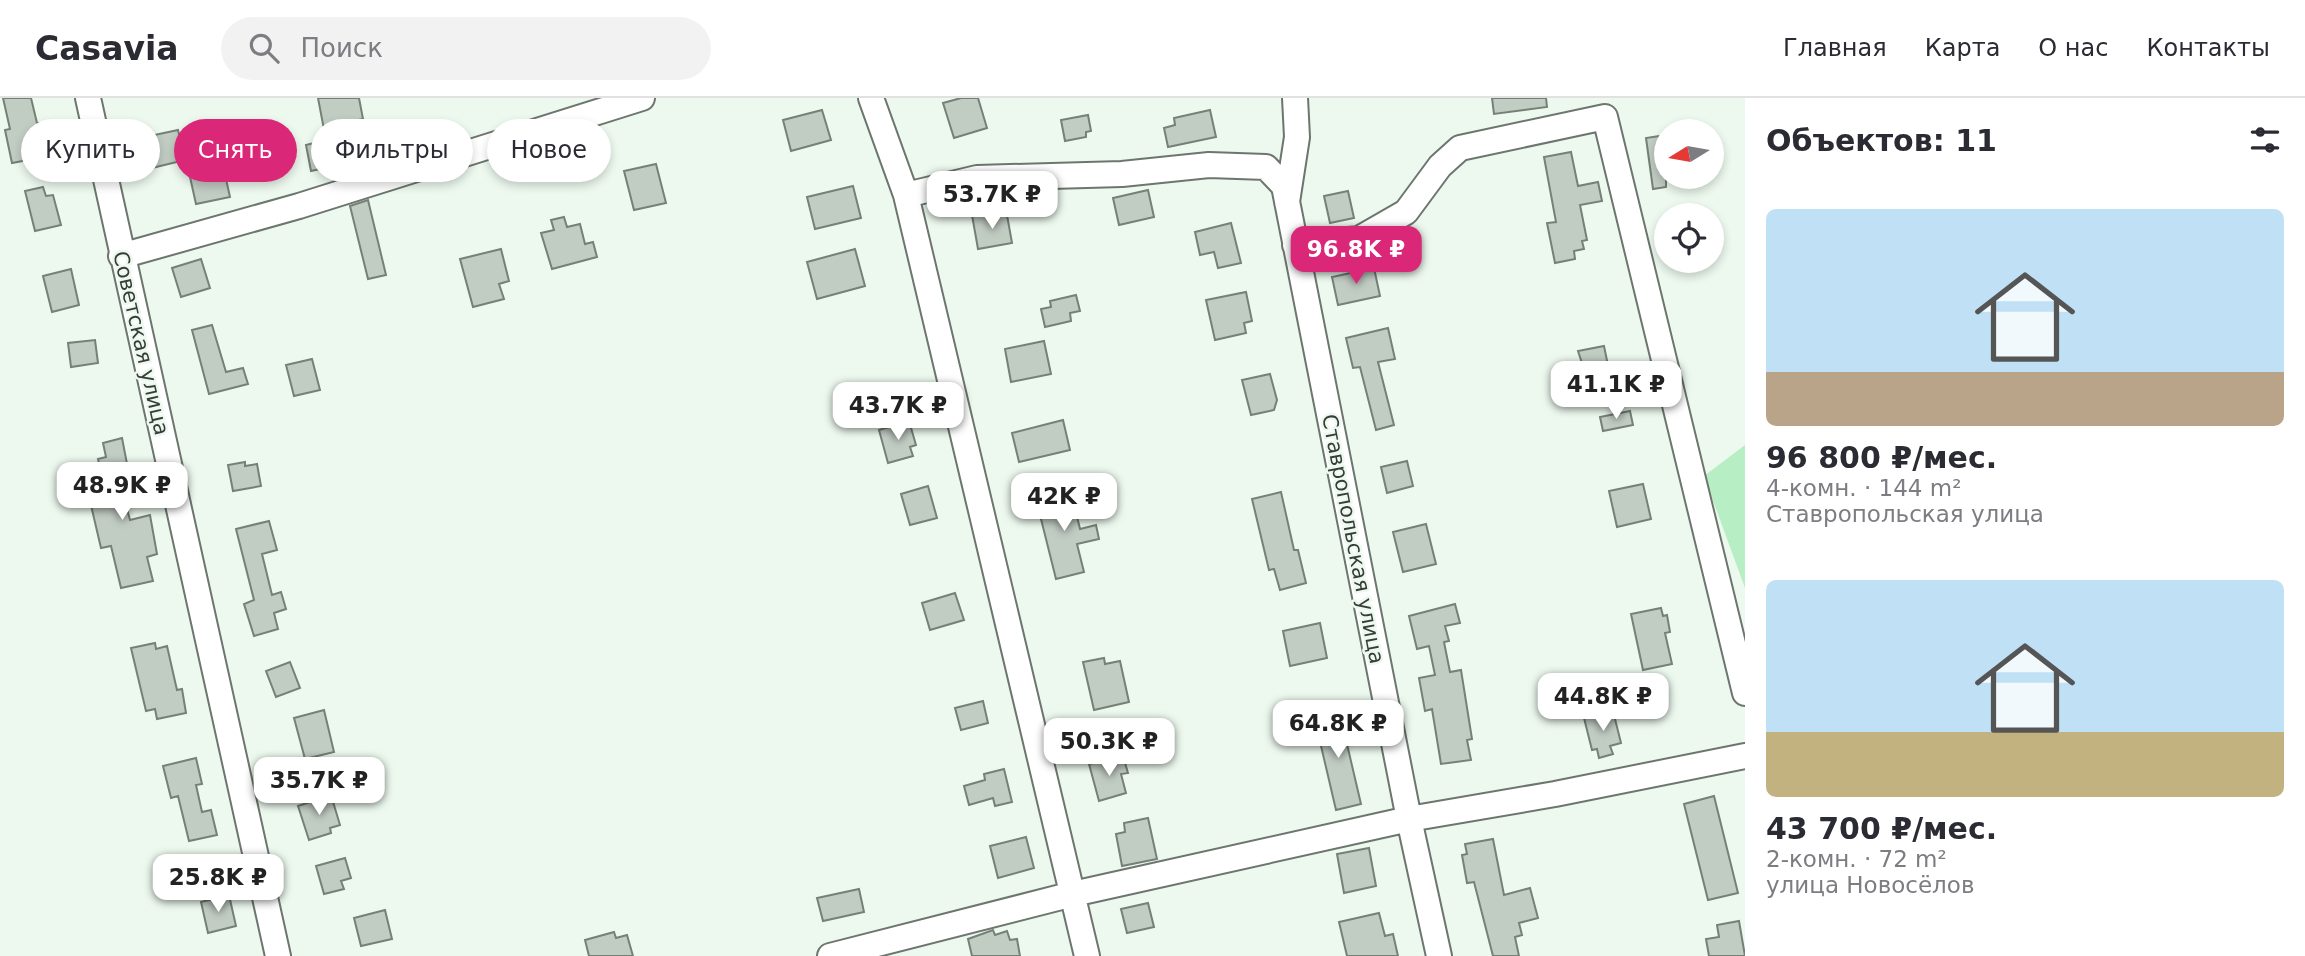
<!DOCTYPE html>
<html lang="ru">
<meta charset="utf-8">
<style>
body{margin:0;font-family:"DejaVu Sans",sans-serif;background:#f2f2f3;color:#2b2b33;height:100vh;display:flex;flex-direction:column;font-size:26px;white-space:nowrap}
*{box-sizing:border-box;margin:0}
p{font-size:23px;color:#7c7c81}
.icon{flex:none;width:38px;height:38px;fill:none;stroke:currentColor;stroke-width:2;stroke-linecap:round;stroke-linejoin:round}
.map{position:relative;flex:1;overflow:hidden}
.sheet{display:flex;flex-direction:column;background:#fff;width:560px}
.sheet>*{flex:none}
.top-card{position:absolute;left:21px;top:21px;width:665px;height:63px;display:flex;gap:14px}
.needle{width:46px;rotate:259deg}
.fabs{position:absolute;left:1654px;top:21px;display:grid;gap:14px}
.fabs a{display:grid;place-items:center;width:70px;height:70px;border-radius:50%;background:#fff;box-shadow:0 4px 10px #0003;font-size:35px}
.price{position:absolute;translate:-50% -60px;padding:0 16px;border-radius:14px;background:#fff;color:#222;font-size:23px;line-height:46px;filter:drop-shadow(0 2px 4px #0008)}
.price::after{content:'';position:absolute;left:50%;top:42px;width:21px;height:16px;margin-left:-10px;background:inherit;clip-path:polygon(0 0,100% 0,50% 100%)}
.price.on{background:#db2777;color:#fff}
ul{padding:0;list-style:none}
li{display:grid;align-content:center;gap:14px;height:371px;padding:0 21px}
li span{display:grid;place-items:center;height:217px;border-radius:10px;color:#555}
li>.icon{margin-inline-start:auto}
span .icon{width:126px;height:126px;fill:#fffc;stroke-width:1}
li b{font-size:30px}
h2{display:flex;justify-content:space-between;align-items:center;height:84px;padding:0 21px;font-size:30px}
.tag{padding:0 24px;border-radius:32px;background:#fff;box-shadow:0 4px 10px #0003;font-size:24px;line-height:63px}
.tag.on{background:#db2777;color:#fff}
header{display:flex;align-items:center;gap:42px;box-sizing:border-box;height:98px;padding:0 35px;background:#fff;border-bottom:2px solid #e1e1e2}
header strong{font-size:33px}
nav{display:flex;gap:38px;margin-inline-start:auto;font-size:24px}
.search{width:490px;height:63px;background:#f2f2f3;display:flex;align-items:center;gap:18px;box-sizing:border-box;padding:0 24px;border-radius:38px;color:#7c7c81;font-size:26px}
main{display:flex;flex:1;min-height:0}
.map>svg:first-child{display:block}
</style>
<header>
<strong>Casavia</strong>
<div class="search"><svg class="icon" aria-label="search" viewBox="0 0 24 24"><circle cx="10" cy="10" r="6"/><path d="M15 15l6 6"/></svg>Поиск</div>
<nav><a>Главная</a><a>Карта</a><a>О нас</a><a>Контакты</a></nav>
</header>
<main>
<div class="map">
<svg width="1745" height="858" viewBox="0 0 1745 858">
<rect width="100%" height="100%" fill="#edf9ef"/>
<path fill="#b8eec4" d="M 1745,347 L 1745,490 L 1704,378 Z"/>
<path fill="#c1ccc3" stroke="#758077" stroke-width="2" d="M 3,0 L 31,0 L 37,25 L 42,25 L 49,58 L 12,65 L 5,32 L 10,31 Z
M 318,0 L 359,0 L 363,21 L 339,26 L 348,65 L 311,73 L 306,47 L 326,42 Z
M 961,0 L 978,0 L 987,30 L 954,40 L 943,5 Z
M 1492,0 L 1546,0 L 1547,9 L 1494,16 Z
M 822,12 L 831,42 L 791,53 L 783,22 Z
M 1210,12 L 1216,39 L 1168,49 L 1164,30 L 1175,27 L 1174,20 Z
M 1088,17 L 1091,33 L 1086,34 L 1086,39 L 1065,43 L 1061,22 Z
M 178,32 L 185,62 L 152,70 L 145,39 Z
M 1666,37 L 1666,89 L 1653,91 L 1646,40 Z
M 1571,54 L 1578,88 L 1598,84 L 1602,103 L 1580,107 L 1587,142 L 1582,143 L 1584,151 L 1574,153 L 1575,161 L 1555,165 L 1547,125 L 1556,124 L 1544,59 Z
M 656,66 L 666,105 L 634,112 L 624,73 Z
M 224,72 L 230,99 L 196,106 L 190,79 Z
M 853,88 L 861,120 L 815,131 L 807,99 Z
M 43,89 L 46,98 L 53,97 L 61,127 L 35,133 L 25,93 Z
M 1148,92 L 1154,119 L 1119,127 L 1113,100 Z
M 1348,93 L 1354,120 L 1330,125 L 1324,98 Z
M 368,102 L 386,177 L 368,181 L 350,108 Z
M 986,115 L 987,120 L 1007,117 L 1012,145 L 978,151 L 972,117 Z
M 564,119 L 567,129 L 580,126 L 585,146 L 593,144 L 597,159 L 552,171 L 541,135 L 554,132 L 551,122 Z
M 1231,125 L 1241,165 L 1218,170 L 1214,154 L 1200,157 L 1195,134 Z
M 501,151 L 509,183 L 499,186 L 504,201 L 473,209 L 460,161 Z
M 855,151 L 865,188 L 817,201 L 807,164 Z
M 201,161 L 210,190 L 181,199 L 172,170 Z
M 1374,170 L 1380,198 L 1338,207 L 1332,179 Z
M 71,171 L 79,207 L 52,214 L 43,178 Z
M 1246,194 L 1252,223 L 1244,225 L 1246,235 L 1215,242 L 1206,202 Z
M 1076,197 L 1080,213 L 1070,215 L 1071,223 L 1045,229 L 1041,211 L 1051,209 L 1050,203 Z
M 212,227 L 226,274 L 243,270 L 248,286 L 209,296 L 192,232 Z
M 1388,230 L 1395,261 L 1378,264 L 1394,327 L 1376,332 L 1360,269 L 1353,270 L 1346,240 Z
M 95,242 L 98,265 L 71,269 L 68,245 Z
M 1044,243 L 1051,276 L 1011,284 L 1005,251 Z
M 1604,248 L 1611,282 L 1589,286 L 1578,253 Z
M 312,261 L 320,292 L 294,298 L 286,267 Z
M 1270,276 L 1277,302 L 1274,312 L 1251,317 L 1242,282 Z
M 1630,313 L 1633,327 L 1603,333 L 1600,319 Z
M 1063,322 L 1070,352 L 1019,364 L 1012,335 Z
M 909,323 L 916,347 L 910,349 L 913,358 L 888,365 L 879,332 Z
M 122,340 L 128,371 L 117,373 L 130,422 L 150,417 L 157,456 L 147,459 L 153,483 L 121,490 L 111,448 L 101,450 L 90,403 L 106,399 L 98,361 L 106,359 L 103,345 Z
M 1407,363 L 1413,388 L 1387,395 L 1381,369 Z
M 245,364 L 245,368 L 257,366 L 261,388 L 233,393 L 228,367 Z
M 1643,386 L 1651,421 L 1617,429 L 1609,393 Z
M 928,388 L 937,420 L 910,427 L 901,396 Z
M 1071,393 L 1080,431 L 1096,427 L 1099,441 L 1077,446 L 1084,474 L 1056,481 L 1036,401 Z
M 1281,394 L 1294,452 L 1298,452 L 1306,485 L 1280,492 L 1274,471 L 1269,472 L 1252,401 Z
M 269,423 L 277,452 L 262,456 L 272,497 L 281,494 L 286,511 L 274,515 L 278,531 L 254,538 L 244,506 L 254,502 L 236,431 Z
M 1426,426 L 1436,466 L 1403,474 L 1393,434 Z
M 955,495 L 964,522 L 930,532 L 922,505 Z
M 1455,506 L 1460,525 L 1445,528 L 1449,543 L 1444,544 L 1450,574 L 1461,572 L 1472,641 L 1467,642 L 1471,662 L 1441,666 L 1432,611 L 1425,613 L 1419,580 L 1435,577 L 1429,548 L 1417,551 L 1409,518 Z
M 1661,510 L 1663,518 L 1667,517 L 1670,534 L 1665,535 L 1672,566 L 1643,572 L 1631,516 Z
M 1320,525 L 1327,560 L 1290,568 L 1283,533 Z
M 155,545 L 156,551 L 167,548 L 177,592 L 182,591 L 186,615 L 157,621 L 155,611 L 146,613 L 131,550 Z
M 1104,560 L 1105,566 L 1120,563 L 1129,604 L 1094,612 L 1083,564 Z
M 290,564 L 300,590 L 276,599 L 266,573 Z
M 983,603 L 988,625 L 961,632 L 955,610 Z
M 324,612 L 334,654 L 305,661 L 294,620 Z
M 1339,612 L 1361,706 L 1336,712 L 1314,618 Z
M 1613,613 L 1621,645 L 1610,648 L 1613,656 L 1599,660 L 1597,651 L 1592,652 L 1584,620 Z
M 1123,658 L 1128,675 L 1121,676 L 1126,695 L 1099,703 L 1089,666 Z
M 196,660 L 202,686 L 196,687 L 202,714 L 211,712 L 217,737 L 189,743 L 178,698 L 171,700 L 163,668 Z
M 1004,671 L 1012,704 L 995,708 L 993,700 L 969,707 L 964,688 L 985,682 L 984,676 Z
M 331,697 L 340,727 L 330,730 L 331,735 L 309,742 L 298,708 Z
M 1714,698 L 1738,795 L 1708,802 L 1684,706 Z
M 1148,720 L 1157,761 L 1122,768 L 1116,736 L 1125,734 L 1124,725 Z
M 1026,739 L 1034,770 L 998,780 L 990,748 Z
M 1493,741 L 1504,797 L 1530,790 L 1538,820 L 1519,825 L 1522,837 L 1515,839 L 1519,858 L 1493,858 L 1474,784 L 1467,785 L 1462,757 L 1467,756 L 1465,746 Z
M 1369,750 L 1376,788 L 1344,795 L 1337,756 Z
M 345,760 L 351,780 L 341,783 L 344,791 L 324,796 L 316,768 Z
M 859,791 L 864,814 L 823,823 L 817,800 Z
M 229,797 L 236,828 L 208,835 L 201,804 Z
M 1148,805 L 1154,829 L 1127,835 L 1121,811 Z
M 385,812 L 392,841 L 361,848 L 354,820 Z
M 1379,815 L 1385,838 L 1393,836 L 1398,858 L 1347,858 L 1339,824 Z
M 1739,823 L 1745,858 L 1709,858 L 1706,841 L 1719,839 L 1717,827 Z
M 993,832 L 995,837 L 1007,833 L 1010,842 L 1017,841 L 1020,858 L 972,858 L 968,841 Z
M 614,834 L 616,840 L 627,837 L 633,858 L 589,858 L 585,842 Z"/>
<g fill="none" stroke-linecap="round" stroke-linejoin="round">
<defs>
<path id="minor" d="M 88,0 L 278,858
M 871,0 L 906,97 L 1087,858
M 906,97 L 977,80 L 1122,76 L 1209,67 L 1266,69 L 1284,88 L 1409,721 L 1439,858
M 1287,104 L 1297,39 L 1295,0
M 1295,147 L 1359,141 L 1406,114 L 1440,68 L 1460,50 L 1605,19 L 1745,595
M 121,158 L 299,108 L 642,0
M 830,858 L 1073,796 L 1409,721 L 1555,696 L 1745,658"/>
</defs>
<use href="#minor" stroke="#6c766e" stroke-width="28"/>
<use href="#minor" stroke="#fff" stroke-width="24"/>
</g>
<g text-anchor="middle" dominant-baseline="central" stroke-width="5" stroke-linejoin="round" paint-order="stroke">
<g font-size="21" fill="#373c38" stroke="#edf9ef">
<text transform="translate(141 245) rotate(77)">Советская улица</text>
<text transform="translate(1353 441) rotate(79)">Ставропольская улица</text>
</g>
</g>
</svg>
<div class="fabs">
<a><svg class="needle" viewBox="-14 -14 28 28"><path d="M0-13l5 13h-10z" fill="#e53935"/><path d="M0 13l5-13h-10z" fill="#7c7c81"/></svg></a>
<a><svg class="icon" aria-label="locate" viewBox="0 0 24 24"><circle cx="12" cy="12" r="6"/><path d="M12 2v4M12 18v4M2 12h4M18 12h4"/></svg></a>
</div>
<b class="price" style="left:992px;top:133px">53.7K ₽</b>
<b class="price on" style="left:1356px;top:188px">96.8K ₽</b>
<b class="price" style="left:1616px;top:323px">41.1K ₽</b>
<b class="price" style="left:898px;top:344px">43.7K ₽</b>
<b class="price" style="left:122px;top:424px">48.9K ₽</b>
<b class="price" style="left:1064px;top:435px">42K ₽</b>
<b class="price" style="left:1603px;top:635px">44.8K ₽</b>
<b class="price" style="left:1338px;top:662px">64.8K ₽</b>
<b class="price" style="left:1109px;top:680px">50.3K ₽</b>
<b class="price" style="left:319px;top:719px">35.7K ₽</b>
<b class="price" style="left:218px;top:816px">25.8K ₽</b>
<div class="top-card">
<a class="tag">Купить</a>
<a class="tag on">Снять</a>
<a class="tag">Фильтры</a>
<a class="tag">Новое</a>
</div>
</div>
<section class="sheet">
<h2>Объектов: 11<svg class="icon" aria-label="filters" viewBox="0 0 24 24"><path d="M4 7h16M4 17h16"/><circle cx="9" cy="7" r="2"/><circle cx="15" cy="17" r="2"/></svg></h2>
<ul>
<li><span style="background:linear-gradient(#bfe0f5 75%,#b9a48a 0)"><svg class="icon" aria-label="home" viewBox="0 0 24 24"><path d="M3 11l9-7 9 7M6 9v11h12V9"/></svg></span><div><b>96 800 ₽/мес.</b><p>4-комн. · 144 m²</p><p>Ставропольская улица</p></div></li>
<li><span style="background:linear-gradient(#bfe0f5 70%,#c2b280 0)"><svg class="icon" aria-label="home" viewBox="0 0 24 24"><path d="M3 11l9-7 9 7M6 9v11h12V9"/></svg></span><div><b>43 700 ₽/мес.</b><p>2-комн. · 72 m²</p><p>улица Новосёлов</p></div></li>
</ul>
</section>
</main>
